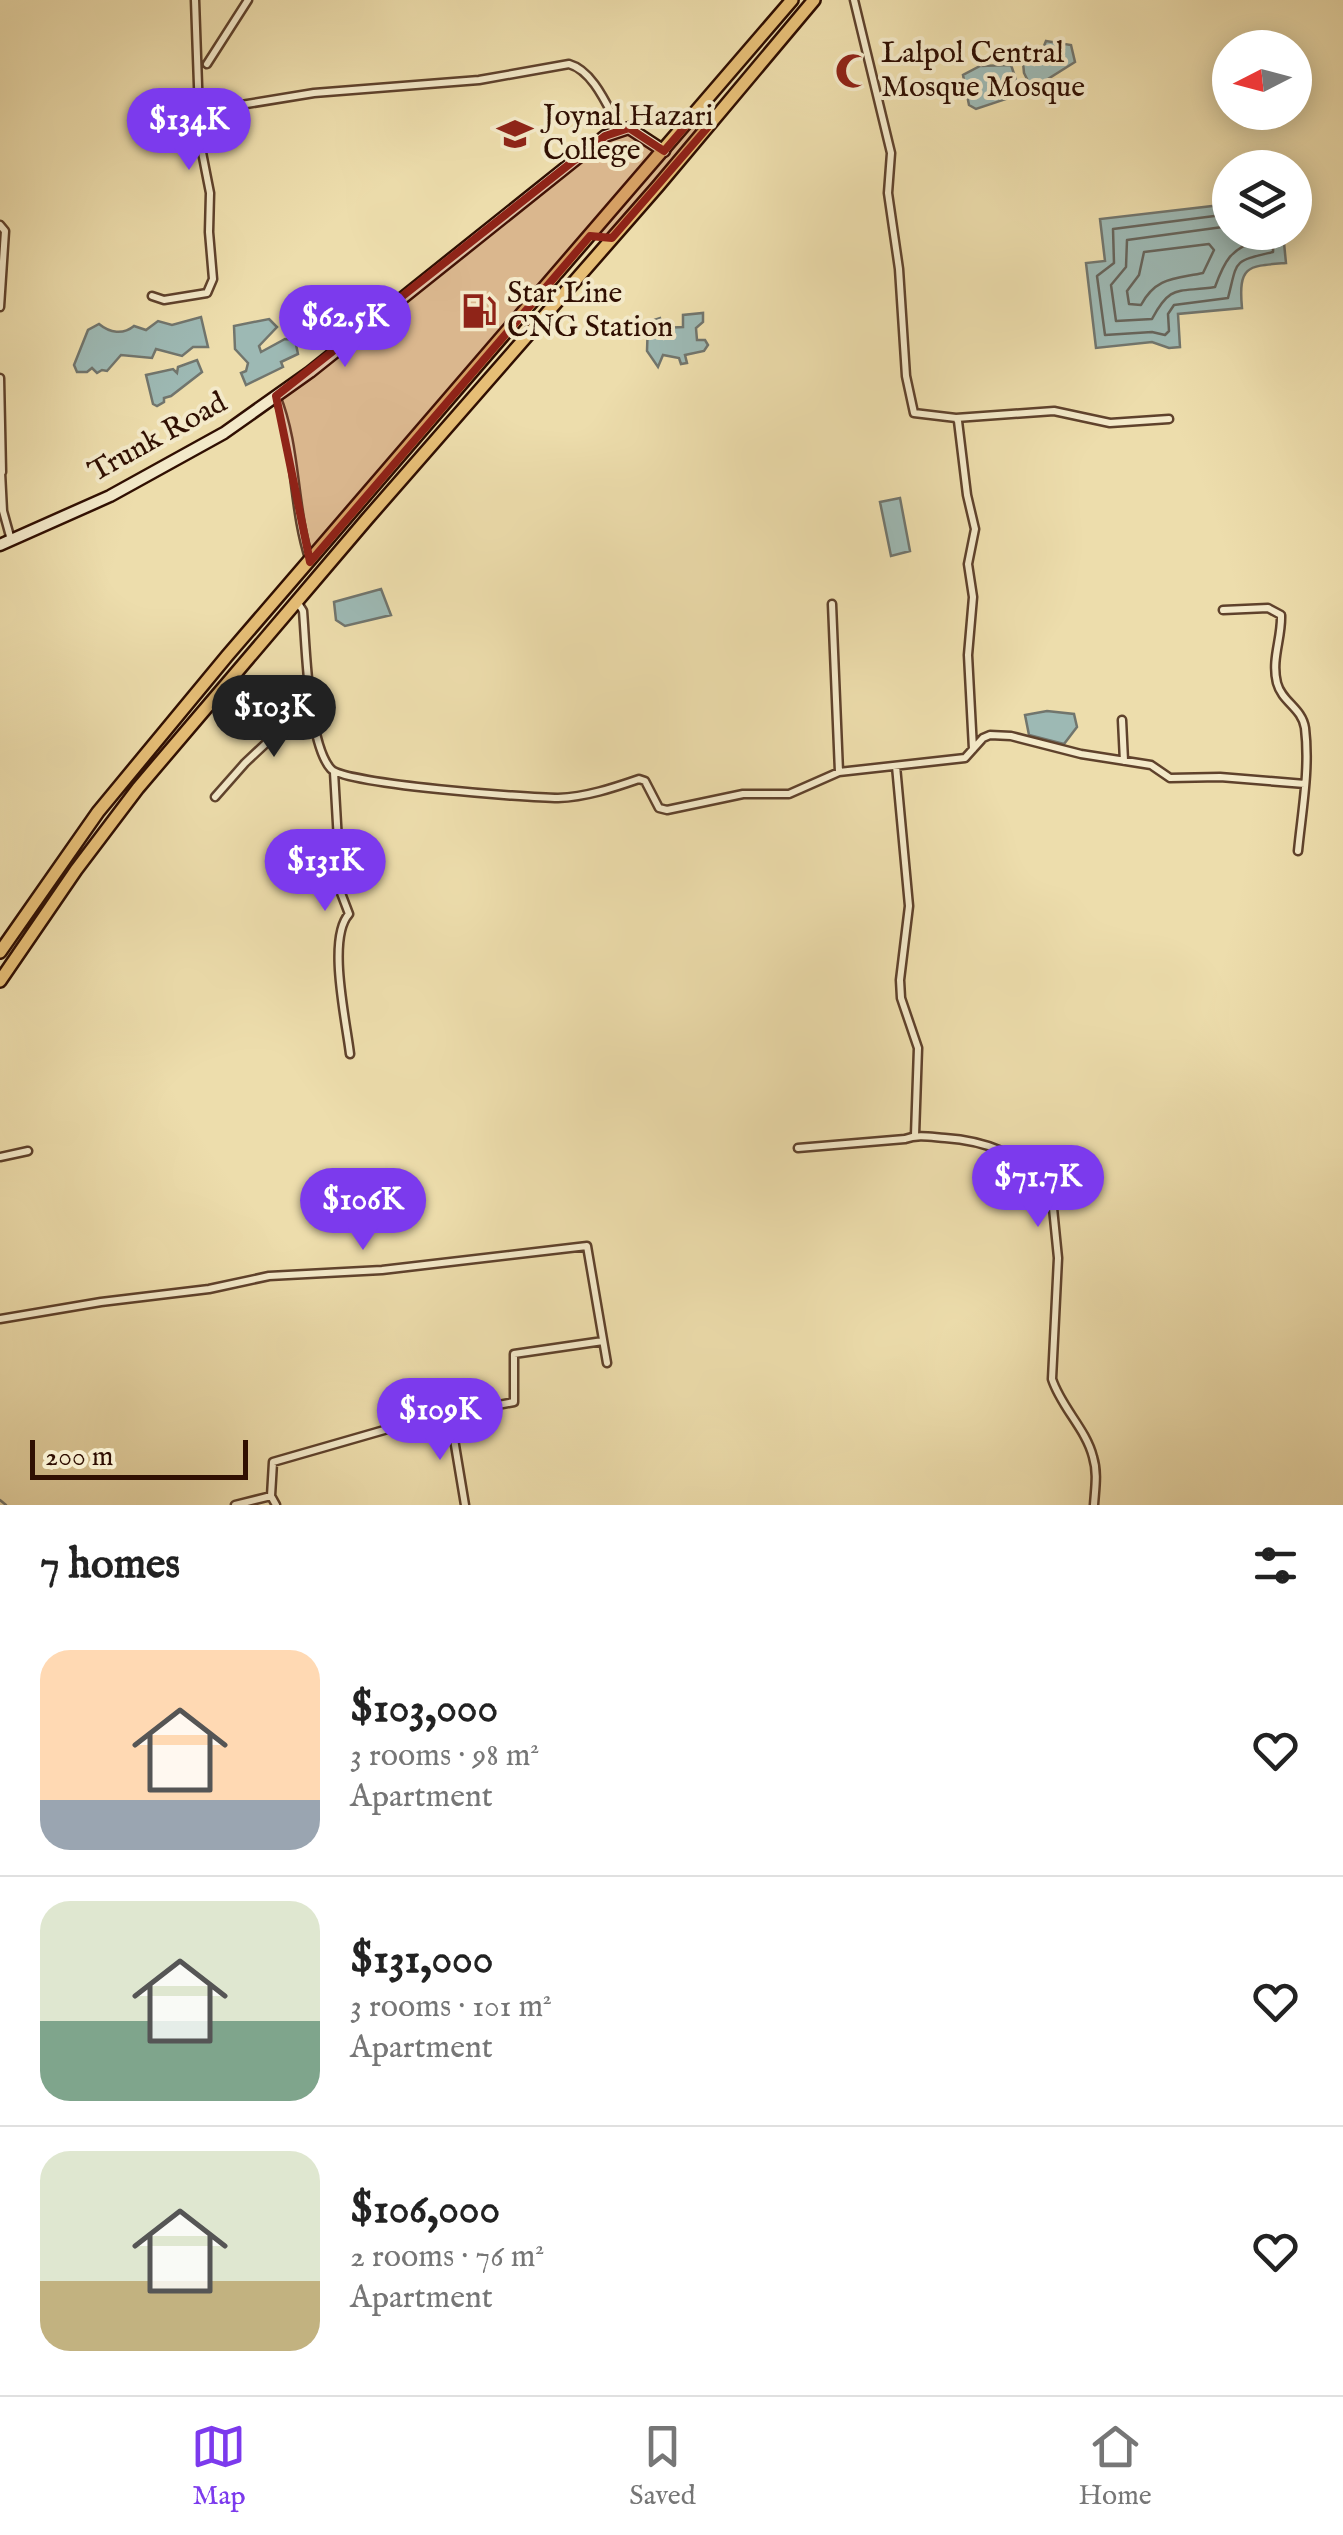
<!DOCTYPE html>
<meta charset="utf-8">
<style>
body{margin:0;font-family:"IM FELL English",serif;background:#f6f6f6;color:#222;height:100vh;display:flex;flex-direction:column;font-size:38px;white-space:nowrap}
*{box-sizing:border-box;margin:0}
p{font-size:32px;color:#767676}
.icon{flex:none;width:55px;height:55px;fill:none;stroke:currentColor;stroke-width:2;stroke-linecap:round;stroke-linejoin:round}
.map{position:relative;height:1505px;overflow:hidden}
.side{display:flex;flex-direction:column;background:#fff;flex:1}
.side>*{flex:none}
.needle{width:65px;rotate:264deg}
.buttons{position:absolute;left:1212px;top:30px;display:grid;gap:20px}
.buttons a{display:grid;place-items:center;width:100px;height:100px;border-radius:50%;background:#fff;box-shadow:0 5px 25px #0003;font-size:50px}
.scale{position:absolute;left:30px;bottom:25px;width:218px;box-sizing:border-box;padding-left:10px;border:5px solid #300f02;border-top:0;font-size:28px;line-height:35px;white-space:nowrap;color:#300f02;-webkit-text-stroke:8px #f3e9c9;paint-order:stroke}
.price{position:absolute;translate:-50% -85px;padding:0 22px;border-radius:35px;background:#7c3aed;color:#fff;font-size:32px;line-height:65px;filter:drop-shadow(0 2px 5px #0008)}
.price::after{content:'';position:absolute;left:50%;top:60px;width:30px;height:22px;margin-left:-15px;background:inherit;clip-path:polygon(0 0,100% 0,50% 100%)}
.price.current{background:#222;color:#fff}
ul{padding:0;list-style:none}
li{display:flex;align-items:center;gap:30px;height:250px;padding:0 40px}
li+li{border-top:2px solid #e0e0e0}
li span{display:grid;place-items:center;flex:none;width:280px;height:200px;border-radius:30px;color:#555}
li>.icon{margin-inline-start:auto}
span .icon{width:120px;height:120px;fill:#fffc;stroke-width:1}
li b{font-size:42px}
h2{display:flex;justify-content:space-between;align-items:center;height:120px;padding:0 40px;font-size:42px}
.tabs{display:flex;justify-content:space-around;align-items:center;height:140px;border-top:2px solid #e0e0e0;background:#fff;font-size:28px;color:#767676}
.tabs a{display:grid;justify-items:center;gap:5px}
.tabs .current{color:#7c3aed}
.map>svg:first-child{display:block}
</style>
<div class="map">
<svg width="1343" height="1505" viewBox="0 0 1343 1505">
<rect width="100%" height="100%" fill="#edddac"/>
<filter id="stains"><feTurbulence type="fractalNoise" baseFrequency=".002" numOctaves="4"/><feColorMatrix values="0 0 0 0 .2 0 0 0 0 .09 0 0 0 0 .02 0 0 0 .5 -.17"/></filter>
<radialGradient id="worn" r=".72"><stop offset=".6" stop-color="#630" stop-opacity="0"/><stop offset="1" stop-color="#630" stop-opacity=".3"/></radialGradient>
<path fill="#9db9b4" stroke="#71756d" stroke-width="2.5" d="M 1046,41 L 1071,45 L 1075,62 L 1035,87 L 1030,85 L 1024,73 L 1022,52 L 1026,49 L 1034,58 L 1040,56 Z
M 1011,65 L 1021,94 L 976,109 L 969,105 L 963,75 L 980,66 Z
M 1230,204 L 1230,232 L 1283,233 L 1286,263 C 1248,266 1238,265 1242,308 L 1178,314 L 1180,347 L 1169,348 L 1152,342 L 1096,348 L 1086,263 L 1105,261 L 1100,219 Z
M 703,313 L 703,322 L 696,328 L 697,340 L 705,340 L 708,345 L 704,351 L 685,355 L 687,363 L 681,364 L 679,358 L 663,355 L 658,367 L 647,351 L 648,322 L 660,318 L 663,328 L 683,327 L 683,315 Z
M 201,317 L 208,347 L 193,347 L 182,356 L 156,349 L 152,358 L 121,355 L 107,371 L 102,370 L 97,373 L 92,368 L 87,372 L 77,372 L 74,365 L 88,330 L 99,324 C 110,333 123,335 134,326 L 146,330 L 158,321 L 172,325 Z
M 269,319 L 277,327 L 259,346 L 261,352 L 285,339 L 295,340 L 298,354 L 281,362 L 283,367 L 246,385 L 241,373 L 246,371 L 248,363 L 235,349 L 234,326 Z
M 197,360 L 202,372 L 171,396 L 164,398 L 164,402 L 157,406 L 153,404 L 146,375 L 173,369 L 177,373 L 178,367 Z
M 900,498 L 910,551 L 891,556 L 880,502 Z
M 381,589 L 391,615 L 345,626 L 336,620 L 334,602 Z
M 1047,711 L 1074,714 L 1077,727 L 1064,744 L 1029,735 L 1025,715 Z"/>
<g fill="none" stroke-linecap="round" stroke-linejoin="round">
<path stroke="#66645b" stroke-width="2.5" d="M 1230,214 L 1113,229 L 1114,263 L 1097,276 L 1105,335 L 1152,332 L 1165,335 L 1169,331 L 1168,314 L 1174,305 L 1228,298 C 1238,259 1232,262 1273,252 L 1274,232
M 1230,226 L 1127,240 L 1126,267 L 1111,285 L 1116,321 L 1152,319 C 1171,283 1178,293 1215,287 C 1224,262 1231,247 1259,241 L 1261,232
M 1209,244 L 1214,250 L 1203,273 C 1175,279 1156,277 1141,305 L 1129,304 L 1127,291 L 1139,275 L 1144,252 Z"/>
<path stroke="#71756d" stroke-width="2.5" d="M 0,1500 L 6,1505"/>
<defs>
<path id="minor" d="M 854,0 L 891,153 L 888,193 L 899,269 L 906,376 L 914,413 L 956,418 L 958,421 L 967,495 L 975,529 L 968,564 L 973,597 L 968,655 L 973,749
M 207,64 L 248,0
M 198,112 L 314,93 L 479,80 L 569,64 C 594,71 608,108 620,129
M 0,225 L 5,231 L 0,307
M 152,296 L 164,300 L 207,293 L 213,279 L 209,232 L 210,193 L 200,142 L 195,0
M 0,378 L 2,472
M 276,396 C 297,448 292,507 310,561
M 956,418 L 1054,411 L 1110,423 L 1169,419
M 1,472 L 3,511 L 11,540
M 298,603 L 303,611 C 306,646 308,744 331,769 C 345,784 528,798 558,798 C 586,797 613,788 639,779 L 645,781 L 659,808 L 667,810 L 743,794 L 789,794 L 839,772 L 965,758 L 983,738 L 990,735 L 1011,736 L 1081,754 L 1151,765 L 1170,778 L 1220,777 L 1305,784
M 832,604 L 839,772
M 1223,610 L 1268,608 L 1281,615 C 1282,638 1271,659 1277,683 C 1282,702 1302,708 1305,728 C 1310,769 1302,810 1298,851
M 1122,720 L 1124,761
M 896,766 L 909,906 L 900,980 L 901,998 L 918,1048 L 915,1135
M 334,772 L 341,893 L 349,914 C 327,938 346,1020 350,1054
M 215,797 L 245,763 L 311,701
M 798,1148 L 905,1139 C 918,1134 931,1137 945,1138 C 990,1141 1013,1155 1050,1178 L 1058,1258 L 1052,1379 C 1061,1407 1086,1429 1093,1457 C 1098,1473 1095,1489 1094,1505
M 0,1157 L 28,1151
M 0,1319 L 101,1302 L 209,1289 L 269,1276 L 382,1270 L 587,1246 L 607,1363
M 450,1415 L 465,1505
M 235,1505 L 271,1496
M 276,1505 L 271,1496 L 273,1462 L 419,1420 L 514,1402 L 514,1354 L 603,1341"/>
<path id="secondary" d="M 0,545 L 110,496 L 224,433 L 310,372 L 605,136 L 629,128 L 664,151"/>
<path id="trunk" d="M 0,952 L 98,812 L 227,656 L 792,0
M 0,981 L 76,870 L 138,788 L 367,519 L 658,186 L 814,0"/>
</defs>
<use href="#minor" stroke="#5f422c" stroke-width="11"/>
<use href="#secondary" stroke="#300f02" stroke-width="15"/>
<use href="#trunk" stroke="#300f02" stroke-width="16"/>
<use href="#minor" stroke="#f3e9c9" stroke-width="6"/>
<use href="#secondary" stroke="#f3e9c9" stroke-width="10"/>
<use href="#trunk" stroke="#e6be76" stroke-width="11"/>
</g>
<path fill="#8f2418" fill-opacity="0.2" stroke="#8f2418" stroke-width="8" stroke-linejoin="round" d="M 695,115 L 708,127 L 612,238 L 590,236 L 310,562 L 276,396 L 605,136 L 629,128 L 664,151 Z"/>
<defs>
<symbol id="mosque-bare" viewBox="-9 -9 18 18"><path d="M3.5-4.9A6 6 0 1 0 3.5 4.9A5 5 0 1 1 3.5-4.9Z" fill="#8f2418" stroke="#f3e9c9" stroke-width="2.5" paint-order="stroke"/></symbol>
<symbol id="university-bare" viewBox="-9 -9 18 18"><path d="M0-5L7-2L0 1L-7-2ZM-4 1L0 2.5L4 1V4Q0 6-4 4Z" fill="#8f2418" stroke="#f3e9c9" stroke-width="2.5" paint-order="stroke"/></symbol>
<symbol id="fuel-bare" viewBox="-9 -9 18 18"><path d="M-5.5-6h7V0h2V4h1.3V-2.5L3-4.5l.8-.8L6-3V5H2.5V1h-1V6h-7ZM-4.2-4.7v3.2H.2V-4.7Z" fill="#8f2418" stroke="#f3e9c9" stroke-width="2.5" paint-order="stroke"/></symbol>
</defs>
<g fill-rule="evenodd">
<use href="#mosque-bare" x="828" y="46" width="50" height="50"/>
<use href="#university-bare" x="490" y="109" width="50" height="50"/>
<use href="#fuel-bare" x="454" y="286" width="50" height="50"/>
</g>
<g text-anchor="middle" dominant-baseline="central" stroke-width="8" stroke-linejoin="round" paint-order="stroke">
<g font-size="30" fill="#300f02" stroke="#f3e9c9" text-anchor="start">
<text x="881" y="54">Lalpol Central<tspan x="881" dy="34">Mosque Mosque</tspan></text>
<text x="543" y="117">Joynal Hazari<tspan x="543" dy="34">College</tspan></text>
<text x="507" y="294">Star Line<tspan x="507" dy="34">CNG Station</tspan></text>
</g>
<g font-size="30" fill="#300f02" stroke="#f3e9c9">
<text transform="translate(158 438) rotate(-29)">Trunk Road</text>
</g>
</g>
<rect width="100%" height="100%" filter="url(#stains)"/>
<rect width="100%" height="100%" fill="url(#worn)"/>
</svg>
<div class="buttons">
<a><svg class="needle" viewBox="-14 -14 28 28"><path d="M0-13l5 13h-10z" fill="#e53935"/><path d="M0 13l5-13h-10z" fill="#767676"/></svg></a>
<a><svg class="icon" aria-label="layers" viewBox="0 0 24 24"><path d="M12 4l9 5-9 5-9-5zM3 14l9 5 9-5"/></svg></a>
</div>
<div class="scale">200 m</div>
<b class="price" style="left:189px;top:173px">$134K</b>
<b class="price" style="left:345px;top:370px">$62.5K</b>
<b class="price current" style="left:274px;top:760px">$103K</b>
<b class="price" style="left:325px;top:914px">$131K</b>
<b class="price" style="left:1038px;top:1230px">$71.7K</b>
<b class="price" style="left:363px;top:1253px">$106K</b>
<b class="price" style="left:440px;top:1463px">$109K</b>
</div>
<section class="side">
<h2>7 homes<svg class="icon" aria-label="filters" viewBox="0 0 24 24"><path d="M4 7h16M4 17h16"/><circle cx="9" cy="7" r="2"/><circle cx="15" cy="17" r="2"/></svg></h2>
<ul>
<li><span style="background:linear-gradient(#ffd9b3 75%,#9aa5b1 0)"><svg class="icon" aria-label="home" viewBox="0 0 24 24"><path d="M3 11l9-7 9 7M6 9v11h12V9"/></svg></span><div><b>$103,000</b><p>3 rooms · 98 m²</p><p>Apartment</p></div><svg class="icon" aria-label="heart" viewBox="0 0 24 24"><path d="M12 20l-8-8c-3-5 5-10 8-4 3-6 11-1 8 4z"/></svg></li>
<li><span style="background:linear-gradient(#dfe7d0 60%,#7fa58c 0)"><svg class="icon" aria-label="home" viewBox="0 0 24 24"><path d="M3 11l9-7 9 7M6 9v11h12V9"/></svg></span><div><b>$131,000</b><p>3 rooms · 101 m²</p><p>Apartment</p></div><svg class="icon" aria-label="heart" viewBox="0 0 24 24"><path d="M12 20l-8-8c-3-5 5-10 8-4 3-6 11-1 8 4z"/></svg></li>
<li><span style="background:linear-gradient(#dfe7d0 65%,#c2b280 0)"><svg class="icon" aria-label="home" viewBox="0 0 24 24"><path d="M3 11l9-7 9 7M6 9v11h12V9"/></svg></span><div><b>$106,000</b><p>2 rooms · 76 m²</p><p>Apartment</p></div><svg class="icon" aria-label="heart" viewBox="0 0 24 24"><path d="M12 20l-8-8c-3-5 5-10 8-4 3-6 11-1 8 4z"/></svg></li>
</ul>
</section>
<nav class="tabs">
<a class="current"><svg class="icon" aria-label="map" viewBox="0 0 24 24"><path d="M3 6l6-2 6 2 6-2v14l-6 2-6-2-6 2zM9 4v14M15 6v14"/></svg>Map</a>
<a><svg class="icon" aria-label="saved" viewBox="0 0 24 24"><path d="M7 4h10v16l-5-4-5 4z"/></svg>Saved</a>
<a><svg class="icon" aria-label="home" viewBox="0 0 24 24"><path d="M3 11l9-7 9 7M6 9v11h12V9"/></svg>Home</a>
</nav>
